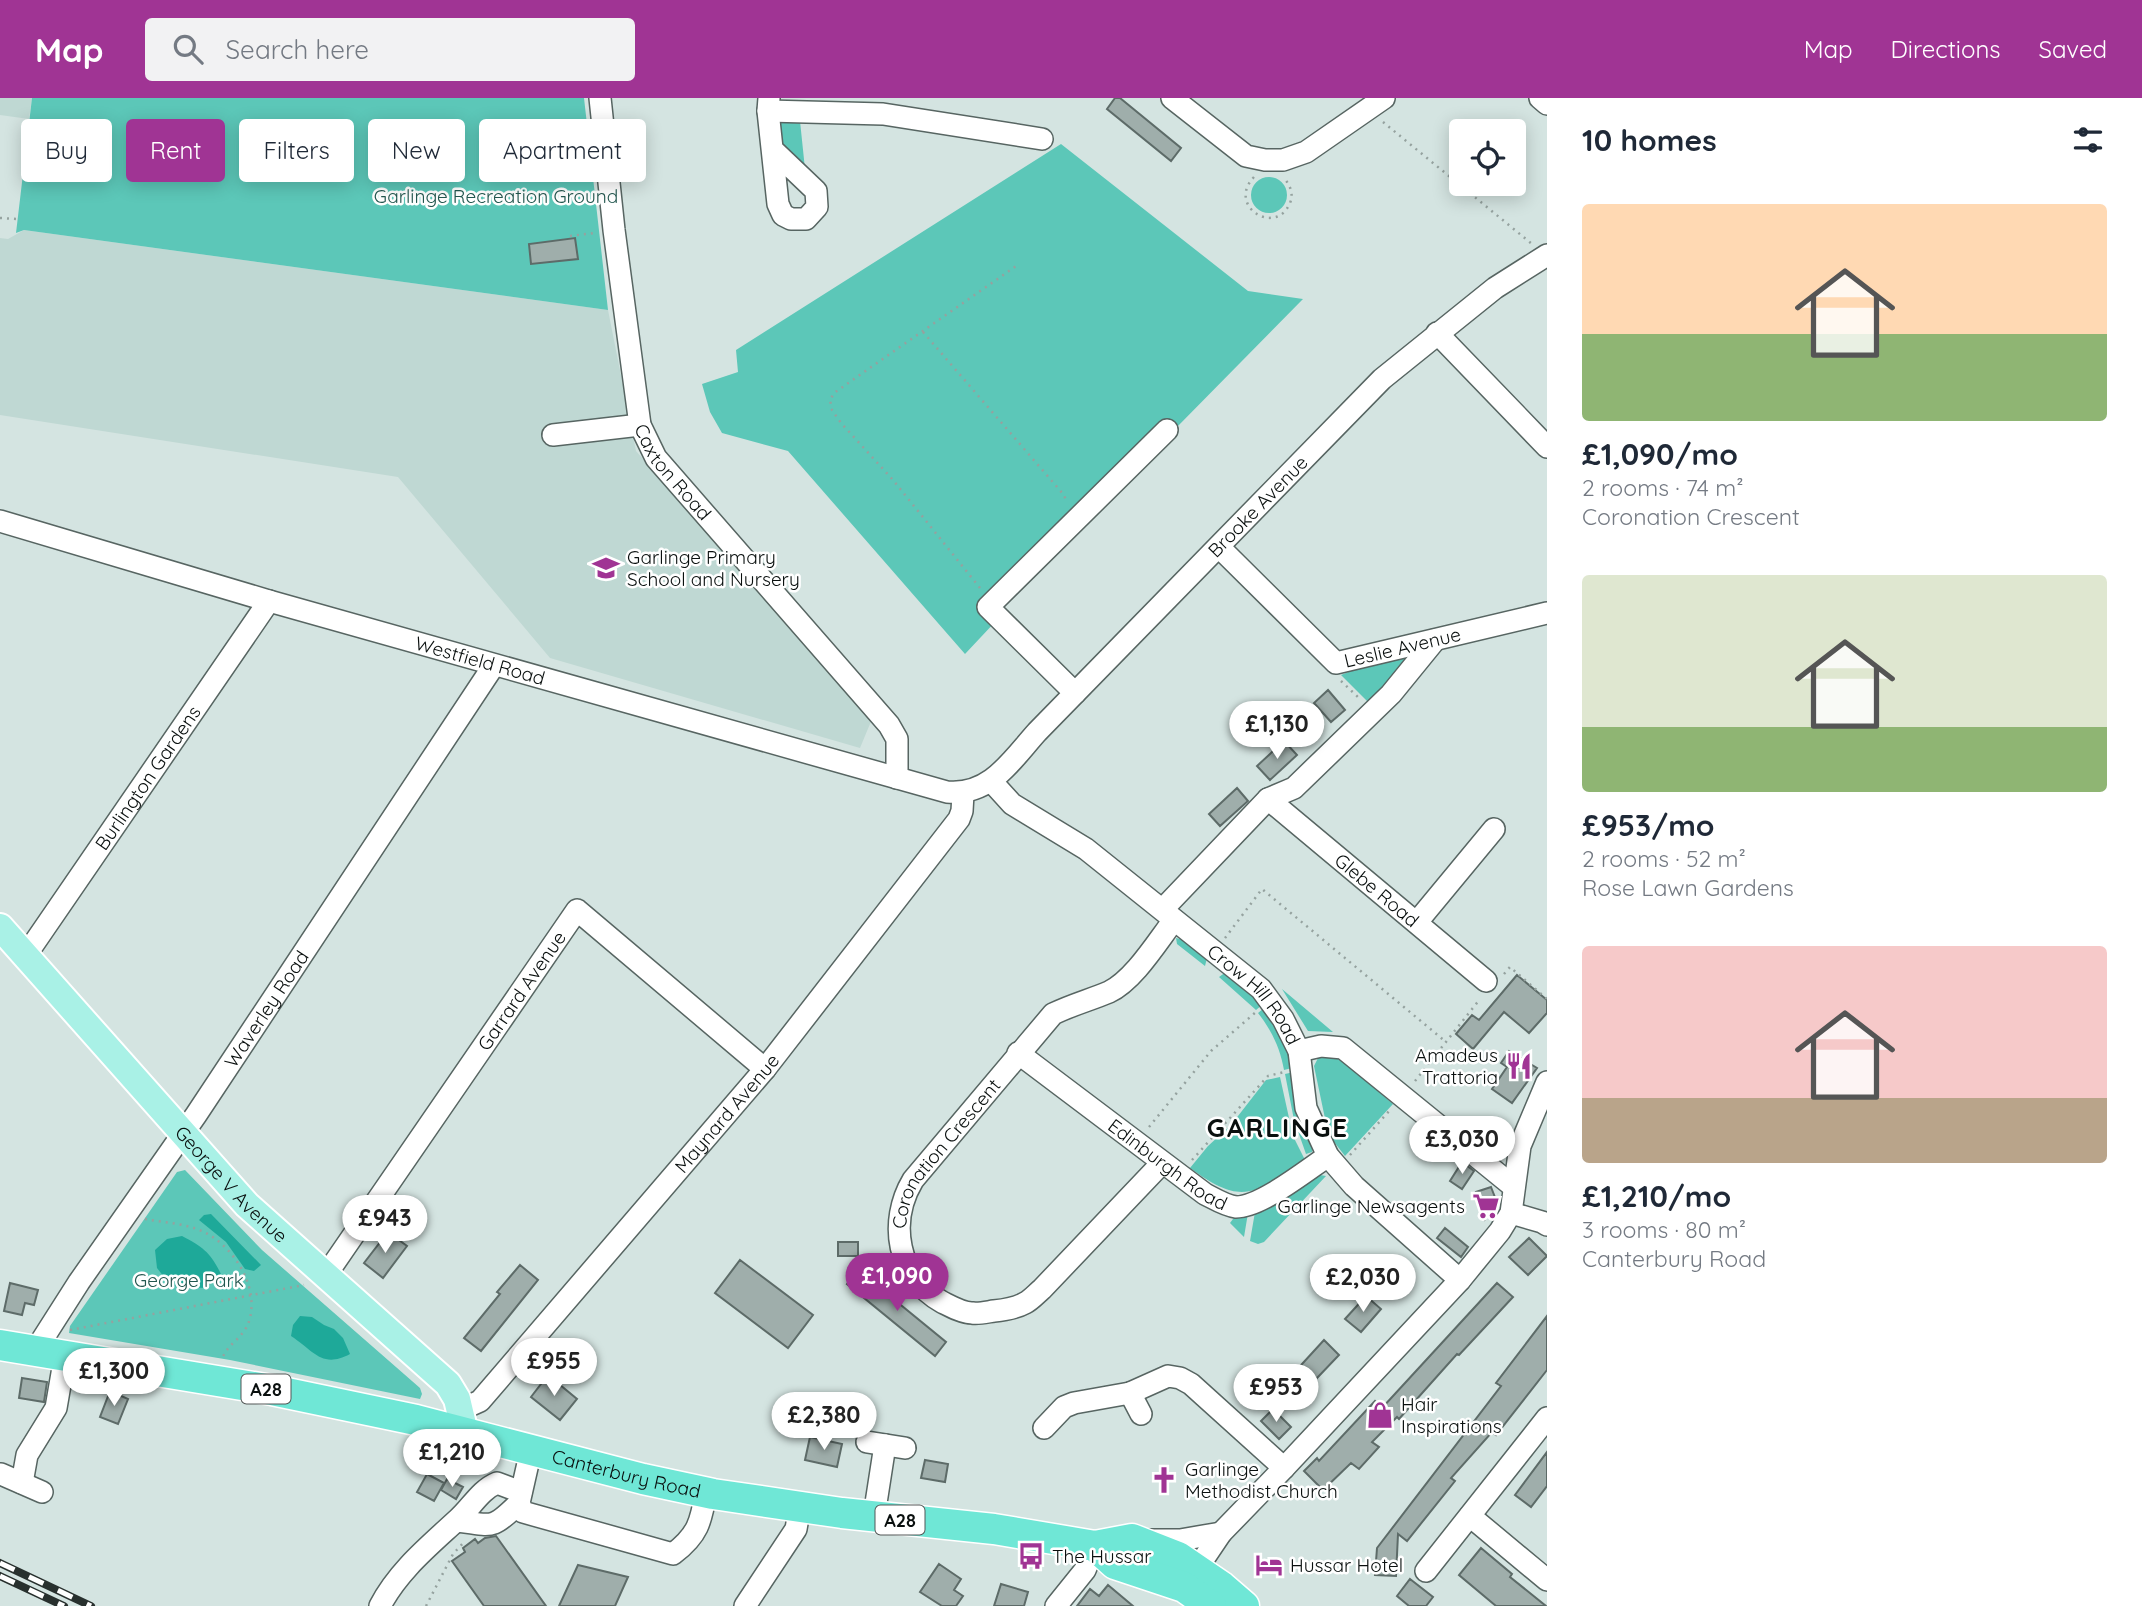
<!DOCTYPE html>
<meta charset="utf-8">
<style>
body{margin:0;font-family:Quicksand,sans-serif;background:#f2f2f3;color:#1f2937;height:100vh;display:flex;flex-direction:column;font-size:26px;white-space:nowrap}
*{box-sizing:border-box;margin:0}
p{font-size:23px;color:#747a83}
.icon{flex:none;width:38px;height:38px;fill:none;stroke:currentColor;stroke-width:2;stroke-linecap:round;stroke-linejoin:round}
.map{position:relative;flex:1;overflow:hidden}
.details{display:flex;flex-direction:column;background:#fff;width:595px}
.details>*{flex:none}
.banner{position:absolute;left:21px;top:21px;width:665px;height:63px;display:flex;gap:14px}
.fabs{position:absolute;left:1449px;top:21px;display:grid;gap:14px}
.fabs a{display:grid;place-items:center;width:77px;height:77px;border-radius:7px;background:#fff;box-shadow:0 4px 18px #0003;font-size:35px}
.price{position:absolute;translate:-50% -60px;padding:0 16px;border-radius:24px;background:#fff;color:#222;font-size:23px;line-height:46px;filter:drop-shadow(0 2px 4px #0008)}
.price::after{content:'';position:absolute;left:50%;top:42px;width:21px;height:16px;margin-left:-10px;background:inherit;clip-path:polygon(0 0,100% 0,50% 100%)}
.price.on{background:#a03494;color:#fff}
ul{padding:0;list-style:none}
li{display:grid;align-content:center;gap:14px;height:371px;padding:0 35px}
li span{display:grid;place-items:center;height:217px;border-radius:7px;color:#555}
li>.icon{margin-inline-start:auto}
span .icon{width:126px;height:126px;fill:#fffc;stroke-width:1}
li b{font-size:30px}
h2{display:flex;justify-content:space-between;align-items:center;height:84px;padding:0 35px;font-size:30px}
.pill{padding:0 24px;border-radius:7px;background:#fff;box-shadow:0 4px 18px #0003;font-size:24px;line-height:63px}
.pill.on{background:#a03494;color:#fff}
header{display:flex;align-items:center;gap:42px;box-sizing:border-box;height:98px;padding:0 35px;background:#a03494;color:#fff}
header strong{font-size:33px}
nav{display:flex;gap:38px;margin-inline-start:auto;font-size:24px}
.search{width:490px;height:63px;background:#f2f2f3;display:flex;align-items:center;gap:18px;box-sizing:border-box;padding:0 24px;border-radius:7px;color:#747a83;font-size:26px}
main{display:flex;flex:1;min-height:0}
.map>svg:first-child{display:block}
</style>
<header>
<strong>Map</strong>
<div class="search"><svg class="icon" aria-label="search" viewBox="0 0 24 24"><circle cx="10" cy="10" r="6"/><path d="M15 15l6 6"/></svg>Search here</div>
<nav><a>Map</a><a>Directions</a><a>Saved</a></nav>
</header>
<main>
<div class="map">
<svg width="1547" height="1508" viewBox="0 0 1547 1508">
<rect width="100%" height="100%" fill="#d4e4e1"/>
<path fill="#bfd8d3" d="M 0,0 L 32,0 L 29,21 L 0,17 Z
M 24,132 L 608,212 L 636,353 L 872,621 L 860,650 L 550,560 L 398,379 L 0,317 L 0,140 L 8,141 Z"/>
<path fill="#5cc7b8" d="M 32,0 L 584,0 L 608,212 L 24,132 L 16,135 Z
M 783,21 L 800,23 L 805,71 C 788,55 780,48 778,25 Z
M 1061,46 L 1248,193 L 1303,201 L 1176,330 L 980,504 L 996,523 L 965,556 L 788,353 L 722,335 L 710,314 L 702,286 L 738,274 L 736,252 Z
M1251 97a18 18 0 1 1 36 0a18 18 0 1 1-36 0Z
M 1411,556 L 1370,606 L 1341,577 L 1379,562 Z
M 1176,840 L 1184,842 L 1207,860 L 1205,868 L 1177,846 Z
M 1226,874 L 1262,907 L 1256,912 L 1219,879 Z
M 1282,891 L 1333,934 L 1308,933 Z
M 1264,910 L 1287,948 L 1292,970 L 1284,972 C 1280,950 1272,933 1258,915 Z
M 1319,958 L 1335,959 L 1346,966 L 1393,1006 L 1345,1058 L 1331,1040 L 1327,1030 L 1314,968 Z
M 1294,974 L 1304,1031 L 1313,1050 L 1312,1054 L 1306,1056 L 1294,1022 L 1285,976 Z
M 1280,979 L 1293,1038 L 1305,1062 C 1254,1096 1243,1109 1190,1070 L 1208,1048 L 1231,1027 L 1266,982 Z
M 185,1072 L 262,1152 L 420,1290 L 422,1296 L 420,1301 L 230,1262 L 69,1235 L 70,1228 L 177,1074 Z
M 1320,1077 L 1326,1078 L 1264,1144 L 1258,1146 L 1250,1143 L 1255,1114 Z
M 1248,1115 L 1244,1139 L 1230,1125 L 1236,1117 Z"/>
<path fill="#1ea999" d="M 211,1116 L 261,1167 L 254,1173 L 245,1171 L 226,1144 L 199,1122 L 204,1117 Z
M 182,1138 C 203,1149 210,1154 221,1176 L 205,1190 L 171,1188 L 157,1170 L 155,1152 L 167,1141 Z
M 300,1218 L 312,1219 L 324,1227 L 334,1231 L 343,1240 L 350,1256 C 322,1271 314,1253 291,1238 L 293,1227 Z"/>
<path fill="#9faeab" stroke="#5d6b68" stroke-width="2" d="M 1115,0 L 1120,0 L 1181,50 L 1171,63 L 1107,11 Z
M 575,140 L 578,161 L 531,166 L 529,146 Z
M 1328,592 L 1345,612 L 1331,624 L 1314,605 Z
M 1284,643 L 1297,657 L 1270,682 L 1257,668 Z
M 1237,690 L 1248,703 L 1220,728 L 1209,716 Z
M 1517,877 L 1547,902 L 1547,915 L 1529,935 L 1504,914 L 1473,951 L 1456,936 L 1472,917 L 1479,922 Z
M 1509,953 L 1537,970 L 1512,1005 L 1492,991 L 1507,969 L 1501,965 Z
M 1465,1023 L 1499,1048 L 1494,1056 L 1461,1029 Z
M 1462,1064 L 1474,1073 L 1462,1091 L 1450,1083 Z
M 1491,1089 L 1496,1102 L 1485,1121 L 1476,1094 Z
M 1445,1130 L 1468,1149 L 1461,1159 L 1437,1140 Z
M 388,1134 L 407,1148 L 383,1180 L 364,1165 Z
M 1529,1140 L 1547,1158 L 1528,1177 L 1509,1159 Z
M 838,1144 L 858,1144 L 858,1158 L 838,1158 Z
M 740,1162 L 813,1217 L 788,1250 L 715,1195 Z
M 520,1167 L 538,1182 L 481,1253 L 464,1240 L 500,1196 L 497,1194 Z
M 858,1172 L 946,1244 L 935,1258 L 847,1186 Z
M 10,1185 L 38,1192 L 34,1207 L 25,1205 L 22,1217 L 4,1213 Z
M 1497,1185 L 1513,1199 L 1459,1257 L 1457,1256 L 1399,1321 L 1397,1319 L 1372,1344 L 1379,1349 L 1359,1371 L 1351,1365 L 1323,1392 L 1304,1373 L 1317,1360 L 1319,1363 L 1375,1303 L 1382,1310 Z
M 1366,1198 L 1381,1211 L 1361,1234 L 1345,1221 Z
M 1547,1218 L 1547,1272 L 1496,1337 L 1492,1334 L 1451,1380 L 1455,1383 L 1407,1443 L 1398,1436 L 1396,1478 L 1375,1477 L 1377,1450 L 1501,1288 L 1496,1285 Z
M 1324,1242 L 1339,1257 L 1296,1302 L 1281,1289 Z
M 548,1277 L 577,1301 L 560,1322 L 531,1299 Z
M 22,1280 L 47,1284 L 44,1304 L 19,1300 Z
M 110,1293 L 128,1301 L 118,1326 L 100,1319 Z
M 1273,1311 L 1291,1329 L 1279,1341 L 1261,1323 Z
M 810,1339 L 842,1346 L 837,1369 L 805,1362 Z
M 1547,1354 L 1547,1388 L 1531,1409 L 1515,1397 Z
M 925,1362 L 948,1366 L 945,1384 L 921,1380 Z
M 427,1376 L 444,1385 L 434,1403 L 417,1394 Z
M 447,1381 L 463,1389 L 456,1401 L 441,1392 Z
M 496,1438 L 546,1508 L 484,1508 L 452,1463 L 465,1454 L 463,1450 L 475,1441 L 478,1445 L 485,1440 Z
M 1481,1450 L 1512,1476 L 1510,1479 L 1546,1508 L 1496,1508 L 1459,1477 Z
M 939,1466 L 961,1481 L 954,1492 L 963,1498 L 956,1508 L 942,1508 L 920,1494 Z
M 578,1467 L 628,1479 L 615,1508 L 559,1508 Z
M 1410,1481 L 1433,1499 L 1426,1508 L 1409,1508 L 1397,1498 Z
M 1001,1486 L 1028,1494 L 1024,1508 L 994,1508 Z
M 1108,1487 L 1133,1508 L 1077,1508 L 1090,1491 L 1099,1498 Z"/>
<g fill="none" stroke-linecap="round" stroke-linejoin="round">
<defs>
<g id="minor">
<path id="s1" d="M 600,0 L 614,132 L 640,327 L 656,360 L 889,627 L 897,641 L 897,680"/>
<path d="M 769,0 L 768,13 L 778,106 L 783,117 L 791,121 L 806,121 L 817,109 L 816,93 L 774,53"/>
<path d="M 1172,0 L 1246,58 L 1265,62 L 1283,62 L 1306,54 L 1384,0"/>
<path d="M 1540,0 L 1547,6"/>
<path d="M 768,13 L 883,16 L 1042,41"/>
<path d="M 1437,235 L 1547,349"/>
<path d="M 553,337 L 640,327"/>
<path id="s2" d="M 0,423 L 269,503 L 947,694 C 990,698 1011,663 1037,634 L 1382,281 L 1495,190 L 1547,157"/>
<path id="s3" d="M 1219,449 L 1336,565 L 1547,515"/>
<path d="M 1075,595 L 988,509 L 1167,332"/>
<path id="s4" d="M 992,684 L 1012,706 L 1086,751 L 1261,891 L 1283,921 L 1299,953 L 1306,1010 L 1328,1058 L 1354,1088 L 1460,1182"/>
<path id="s5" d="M 1268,701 L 1486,883"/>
<path d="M 1163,811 L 1268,701 L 1294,690 L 1391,596 L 1435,542"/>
<path d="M 1417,824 L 1494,731"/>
<path id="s6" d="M 26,857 L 269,503"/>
<path d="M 1299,953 L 1321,948 L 1343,950 L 1514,1089"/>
<path id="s7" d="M 1018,955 L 1205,1096 C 1213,1100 1226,1108 1236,1109 C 1261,1109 1307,1072 1328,1058"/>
<path id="s8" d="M 1162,1065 L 1042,1191 C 1036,1196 1031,1202 1025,1205 C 1016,1210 1004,1212 994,1213 C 987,1214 979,1216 972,1215 C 962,1215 950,1208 942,1204 C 897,1179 888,1124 913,1082 L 1053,916 C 1071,907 1090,902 1109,894 C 1134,882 1157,844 1174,822"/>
<path d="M 1511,1115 L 1542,1124 L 1547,1127"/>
<path id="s9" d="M 326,1177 L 577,812 L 765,971"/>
<path id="s10" d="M 35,1253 L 79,1184 L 196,1017 L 494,567"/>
<path d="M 1130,1295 L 1141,1316"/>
<path id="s11" d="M 460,1312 L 480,1303 L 765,971 L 959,721 L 962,713 L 963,696"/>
<path d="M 1044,1330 L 1064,1309 L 1074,1305 L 1130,1295 L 1168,1278 L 1180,1280 L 1191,1286 L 1284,1370"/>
<path d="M 867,1344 L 905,1350"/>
<path d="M 531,1352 L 519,1405 L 523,1414 L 673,1456 C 698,1437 701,1424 706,1394"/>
<path d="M 1,1376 L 42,1394"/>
<path d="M 22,1385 L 27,1357 L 56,1310 L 65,1258"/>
<path d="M 874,1418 L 885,1347"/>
<path d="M 1470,1418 L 1547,1482"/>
<path d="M 457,1423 C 492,1427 491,1433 519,1405"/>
<path d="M 1146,1442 L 1180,1442 L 1221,1435"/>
<path d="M 1426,1473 L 1547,1320"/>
<path d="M 1190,1481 L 1221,1435 L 1284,1370 L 1460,1182 L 1500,1133 L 1511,1115 L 1520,1048 L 1547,984"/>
<path d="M 380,1508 C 398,1473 429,1448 457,1422 C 471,1410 480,1392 497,1385 L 521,1394"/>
<path d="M 745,1508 L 796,1431 L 800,1408"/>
<path d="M 1056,1508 L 1085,1472 L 1095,1448"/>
</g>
<g id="major">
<path id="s12" d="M 0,829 L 247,1107 L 448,1286 L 457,1301 L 465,1335"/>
</g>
<g id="highway">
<path id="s13" d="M 0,1247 L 272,1292 L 416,1322 L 643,1381 L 713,1396 L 842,1415 L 994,1431 L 1095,1448 L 1132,1441 L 1178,1459 L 1222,1489 L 1244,1508"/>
<path d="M 1095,1448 L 1115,1466 L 1184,1489 L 1211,1508"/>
</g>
</defs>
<use href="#minor" stroke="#576562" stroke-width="24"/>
<use href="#major" stroke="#fff" stroke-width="30"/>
<use href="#highway" stroke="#fff" stroke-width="33"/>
<path stroke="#95a29f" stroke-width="2.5" stroke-dasharray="2 5" stroke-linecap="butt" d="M 1383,24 L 1532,146
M 1254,79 C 1226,108 1276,139 1290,105 C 1294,96 1290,87 1284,80
M 0,120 L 17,121
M 570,138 L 594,135
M 923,234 L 1064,397 L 1067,405
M 980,490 L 893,382 L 841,325 L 832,312 L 830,302 L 834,295 L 1019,166
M 1341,583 L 1359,600
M 1225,840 L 1262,791 L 1446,944
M 1504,876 L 1510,869 L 1547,901
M 1415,983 L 1480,901
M 1149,1029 L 1211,953 L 1256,914
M 1350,1057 L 1390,1012
M 1192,1062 L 1268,978 L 1284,974
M 145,1121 C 161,1124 178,1125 194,1130 C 228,1140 259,1184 250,1220 C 245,1240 228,1245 223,1259
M 70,1232 L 304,1187
M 426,1508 L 453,1456 L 465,1443"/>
<use href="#minor" stroke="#fff" stroke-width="21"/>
<use href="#major" stroke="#a9f1e6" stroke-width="26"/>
<use href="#highway" stroke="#6fe7d6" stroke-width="30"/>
<defs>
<path id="rail" d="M 0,1465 L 91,1508
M 0,1478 L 64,1508"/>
</defs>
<use href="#rail" stroke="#28302e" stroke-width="8"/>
<use href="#rail" stroke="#fff" stroke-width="5" stroke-dasharray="16" stroke-linecap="butt"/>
</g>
<defs>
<symbol id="school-bare" viewBox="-9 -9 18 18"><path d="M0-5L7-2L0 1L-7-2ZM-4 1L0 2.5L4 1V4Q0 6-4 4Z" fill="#a03494" stroke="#fff" stroke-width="2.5" paint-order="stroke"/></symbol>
<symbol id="restaurant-bare" viewBox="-9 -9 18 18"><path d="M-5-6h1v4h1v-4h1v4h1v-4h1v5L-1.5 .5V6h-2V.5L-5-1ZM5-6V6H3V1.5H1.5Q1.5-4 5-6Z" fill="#a03494" stroke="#fff" stroke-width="2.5" paint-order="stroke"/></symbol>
<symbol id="supermarket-bare" viewBox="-9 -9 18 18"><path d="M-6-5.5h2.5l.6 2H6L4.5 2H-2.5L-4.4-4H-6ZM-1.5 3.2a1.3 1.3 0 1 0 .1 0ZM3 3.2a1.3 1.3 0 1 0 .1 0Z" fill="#a03494" stroke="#fff" stroke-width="2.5" paint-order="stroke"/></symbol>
<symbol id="shop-bare" viewBox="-9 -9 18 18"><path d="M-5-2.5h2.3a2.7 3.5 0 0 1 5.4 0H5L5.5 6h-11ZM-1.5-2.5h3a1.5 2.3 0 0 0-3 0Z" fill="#a03494" stroke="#fff" stroke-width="2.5" paint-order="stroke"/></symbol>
<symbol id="church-bare" viewBox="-9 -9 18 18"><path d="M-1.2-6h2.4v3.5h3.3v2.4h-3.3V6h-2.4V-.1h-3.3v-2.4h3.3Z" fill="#a03494" stroke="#fff" stroke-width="2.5" paint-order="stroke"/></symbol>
<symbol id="bus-bare" viewBox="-9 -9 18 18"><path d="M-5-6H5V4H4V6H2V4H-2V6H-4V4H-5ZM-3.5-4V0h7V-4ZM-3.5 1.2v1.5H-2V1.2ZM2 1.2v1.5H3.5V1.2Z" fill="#a03494" stroke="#fff" stroke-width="2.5" paint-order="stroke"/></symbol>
<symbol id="hotel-bare" viewBox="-9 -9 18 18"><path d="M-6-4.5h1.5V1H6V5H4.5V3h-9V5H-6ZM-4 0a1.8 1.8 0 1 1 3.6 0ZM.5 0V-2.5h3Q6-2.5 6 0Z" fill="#a03494" stroke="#fff" stroke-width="2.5" paint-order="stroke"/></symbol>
</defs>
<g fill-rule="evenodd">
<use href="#school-bare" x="587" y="451" width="38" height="38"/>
<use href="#restaurant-bare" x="1500" y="949" width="38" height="38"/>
<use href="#supermarket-bare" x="1467" y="1089" width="38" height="38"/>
<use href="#shop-bare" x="1361" y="1298" width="38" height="38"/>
<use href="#church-bare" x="1145" y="1363" width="38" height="38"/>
<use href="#bus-bare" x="1012" y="1439" width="38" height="38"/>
<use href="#hotel-bare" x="1250" y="1448" width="38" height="38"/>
</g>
<g text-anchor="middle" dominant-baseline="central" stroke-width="5" stroke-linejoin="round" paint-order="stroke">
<g fill="#fff" stroke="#535756" stroke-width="2">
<rect x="241.5" y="1276.5" width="49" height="29" rx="5"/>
<rect x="875.5" y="1407.5" width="49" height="29" rx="5"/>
</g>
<g font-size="18" font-weight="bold" fill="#090f0e">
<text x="266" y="1291">A28</text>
<text x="900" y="1422">A28</text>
</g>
<g font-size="19" fill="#22574f" stroke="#fff">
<text x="496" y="98">Garlinge Recreation Ground</text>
<text x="189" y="1182">George Park</text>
</g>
<g font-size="19" fill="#090f0e" stroke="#fff">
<text stroke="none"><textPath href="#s1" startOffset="387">Caxton Road</textPath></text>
<text stroke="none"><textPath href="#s2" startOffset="1414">Brooke Avenue</textPath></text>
<text stroke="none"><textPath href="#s3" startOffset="233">Leslie Avenue</textPath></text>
<text stroke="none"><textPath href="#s2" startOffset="500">Westfield Road</textPath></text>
<text stroke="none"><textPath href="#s6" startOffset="215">Burlington Gardens</textPath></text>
<text stroke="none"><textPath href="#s5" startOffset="142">Glebe Road</textPath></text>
<text stroke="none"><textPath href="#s9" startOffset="345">Garrard Avenue</textPath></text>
<text stroke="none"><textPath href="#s4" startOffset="340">Crow Hill Road</textPath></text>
<text stroke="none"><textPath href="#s10" startOffset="413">Waverley Road</textPath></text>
<text stroke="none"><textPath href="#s11" startOffset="401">Maynard Avenue</textPath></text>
<text stroke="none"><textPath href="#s8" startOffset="462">Coronation Crescent</textPath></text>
<text stroke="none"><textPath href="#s7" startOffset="187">Edinburgh Road</textPath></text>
<text stroke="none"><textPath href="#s12" startOffset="346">George V Avenue</textPath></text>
<text stroke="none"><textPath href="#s13" startOffset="640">Canterbury Road</textPath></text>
</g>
<g font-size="19" fill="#090f0e" stroke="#fff" text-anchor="start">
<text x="627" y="459">Garlinge Primary<tspan x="627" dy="22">School and Nursery</tspan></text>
<text x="1498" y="957" text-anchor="end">Amadeus<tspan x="1498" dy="22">Trattoria</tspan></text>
<text x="1465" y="1108" text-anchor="end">Garlinge Newsagents</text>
<text x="1401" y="1306">Hair<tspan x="1401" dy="22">Inspirations</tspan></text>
<text x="1185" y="1371">Garlinge<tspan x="1185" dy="22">Methodist Church</tspan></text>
<text x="1052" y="1458">The Hussar</text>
<text x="1290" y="1467">Hussar Hotel</text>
</g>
<g font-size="26" font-weight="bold" letter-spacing="2" fill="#090f0e" stroke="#fff">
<text x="1278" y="1029">GARLINGE</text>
</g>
</g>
</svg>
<div class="fabs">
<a><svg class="icon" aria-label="locate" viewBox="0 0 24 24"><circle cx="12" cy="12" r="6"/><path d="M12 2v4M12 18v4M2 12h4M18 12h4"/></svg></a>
</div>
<b class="price" style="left:1277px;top:663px">£1,130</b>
<b class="price" style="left:1462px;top:1078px">£3,030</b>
<b class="price" style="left:385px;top:1157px">£943</b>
<b class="price on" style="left:897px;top:1215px">£1,090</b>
<b class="price" style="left:1363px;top:1216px">£2,030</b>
<b class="price" style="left:554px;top:1300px">£955</b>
<b class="price" style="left:114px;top:1310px">£1,300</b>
<b class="price" style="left:1276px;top:1326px">£953</b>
<b class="price" style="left:824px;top:1354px">£2,380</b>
<b class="price" style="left:452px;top:1391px">£1,210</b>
<div class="banner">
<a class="pill">Buy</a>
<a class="pill on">Rent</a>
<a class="pill">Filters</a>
<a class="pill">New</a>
<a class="pill">Apartment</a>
</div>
</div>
<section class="details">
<h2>10 homes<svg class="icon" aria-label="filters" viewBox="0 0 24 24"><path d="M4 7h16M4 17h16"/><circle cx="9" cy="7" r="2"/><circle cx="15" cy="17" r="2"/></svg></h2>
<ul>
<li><span style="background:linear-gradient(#ffd9b3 60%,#8fb573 0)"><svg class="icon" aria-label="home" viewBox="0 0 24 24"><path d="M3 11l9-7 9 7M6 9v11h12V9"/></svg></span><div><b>£1,090/mo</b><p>2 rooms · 74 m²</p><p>Coronation Crescent</p></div></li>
<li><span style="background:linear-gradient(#dfe7d0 70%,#8fb573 0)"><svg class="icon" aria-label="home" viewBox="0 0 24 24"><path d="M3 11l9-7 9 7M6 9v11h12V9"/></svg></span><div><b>£953/mo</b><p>2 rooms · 52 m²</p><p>Rose Lawn Gardens</p></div></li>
<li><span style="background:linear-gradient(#f6c9c9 70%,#b9a48a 0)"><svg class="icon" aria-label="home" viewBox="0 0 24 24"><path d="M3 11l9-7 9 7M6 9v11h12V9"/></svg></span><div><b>£1,210/mo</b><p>3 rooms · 80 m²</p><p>Canterbury Road</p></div></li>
</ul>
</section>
</main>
